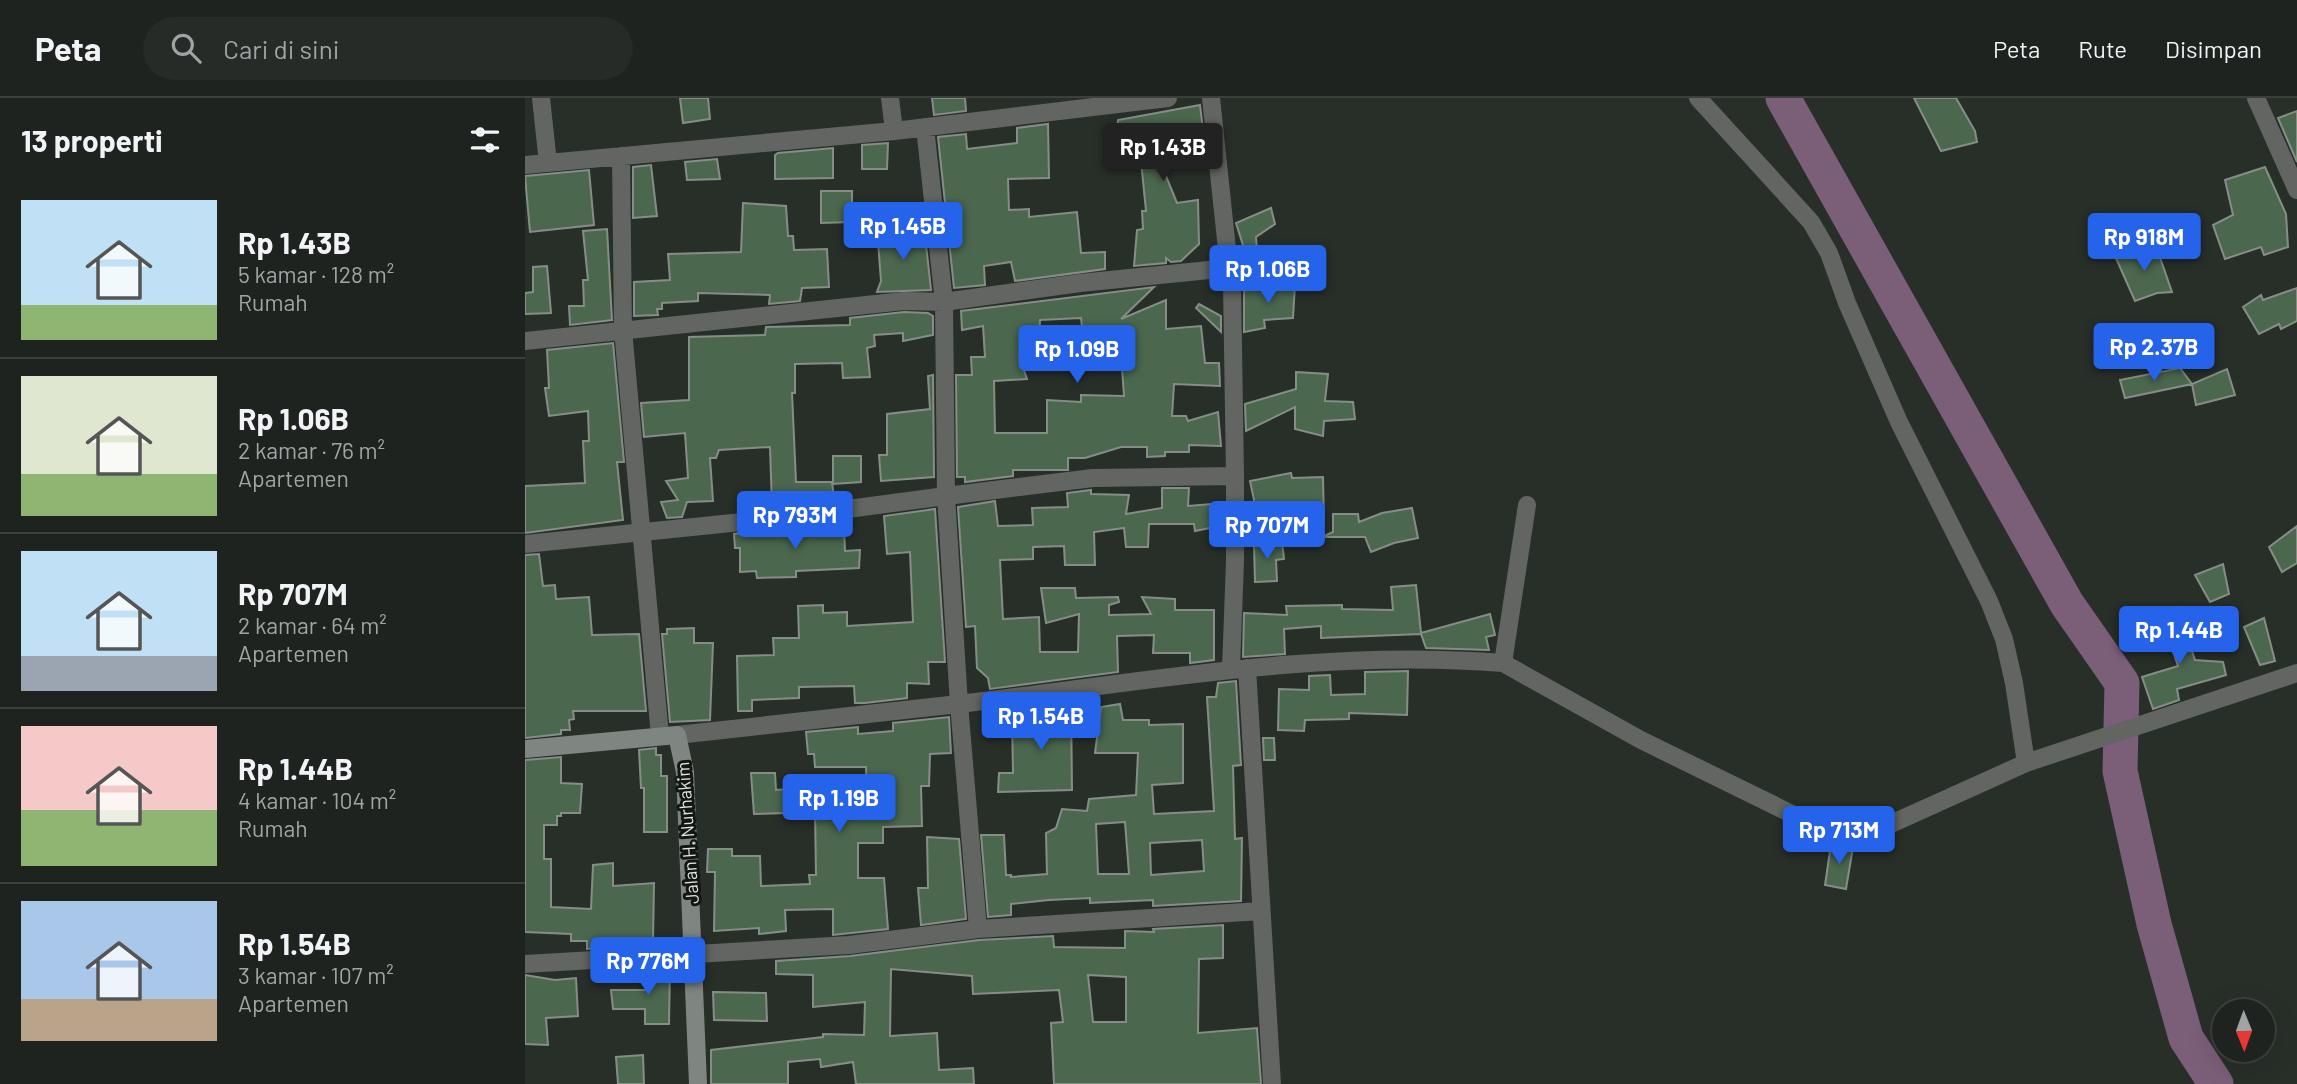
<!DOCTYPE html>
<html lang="id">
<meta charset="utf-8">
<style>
body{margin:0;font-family:Barlow,sans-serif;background:#262b28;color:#f1f3f6;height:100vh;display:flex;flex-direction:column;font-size:26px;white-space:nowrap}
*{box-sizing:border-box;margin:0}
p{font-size:23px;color:#a1a4a4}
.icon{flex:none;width:38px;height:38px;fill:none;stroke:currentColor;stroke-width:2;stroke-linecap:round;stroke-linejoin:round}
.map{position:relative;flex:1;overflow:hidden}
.panel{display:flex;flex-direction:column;background:#1e231f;width:525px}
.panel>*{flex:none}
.needle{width:46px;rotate:179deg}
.fabs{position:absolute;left:1687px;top:901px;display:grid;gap:14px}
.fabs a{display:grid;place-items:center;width:63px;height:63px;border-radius:50%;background:#1e231f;box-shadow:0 7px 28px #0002,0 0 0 2px #3c403d;font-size:35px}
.price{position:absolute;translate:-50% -60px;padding:0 16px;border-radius:7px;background:#2563eb;color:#fff;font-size:23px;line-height:46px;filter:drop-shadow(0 2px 4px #0008)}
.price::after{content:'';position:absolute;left:50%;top:42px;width:21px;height:16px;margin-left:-10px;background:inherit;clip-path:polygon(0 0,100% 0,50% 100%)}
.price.active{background:#222;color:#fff}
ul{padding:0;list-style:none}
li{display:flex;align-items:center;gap:21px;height:175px;padding:0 21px}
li+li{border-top:2px solid #3c403d}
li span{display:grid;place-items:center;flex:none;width:196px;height:140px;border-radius:0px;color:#555}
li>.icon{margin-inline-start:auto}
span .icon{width:84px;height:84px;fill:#fffc;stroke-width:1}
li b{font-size:30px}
h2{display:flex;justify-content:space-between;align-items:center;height:84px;padding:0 21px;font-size:30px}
header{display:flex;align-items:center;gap:42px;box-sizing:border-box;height:98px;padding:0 35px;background:#1e231f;border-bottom:2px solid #3c403d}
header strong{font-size:33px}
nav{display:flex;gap:38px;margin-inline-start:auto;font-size:24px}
.search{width:490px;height:63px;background:#262b28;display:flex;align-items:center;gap:18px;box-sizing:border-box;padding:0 24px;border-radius:38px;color:#a1a4a4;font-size:26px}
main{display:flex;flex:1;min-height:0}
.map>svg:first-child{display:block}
</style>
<header>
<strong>Peta</strong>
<div class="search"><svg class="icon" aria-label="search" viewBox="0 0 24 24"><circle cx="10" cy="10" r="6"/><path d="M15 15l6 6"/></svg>Cari di sini</div>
<nav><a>Peta</a><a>Rute</a><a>Disimpan</a></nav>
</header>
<main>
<section class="panel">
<h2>13 properti<svg class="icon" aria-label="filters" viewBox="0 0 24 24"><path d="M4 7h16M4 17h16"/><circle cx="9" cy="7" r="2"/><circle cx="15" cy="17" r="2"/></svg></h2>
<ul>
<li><span style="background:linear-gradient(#bfe0f5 75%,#8fb573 0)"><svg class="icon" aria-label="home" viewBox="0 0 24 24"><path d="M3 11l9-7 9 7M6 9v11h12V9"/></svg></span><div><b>Rp 1.43B</b><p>5 kamar · 128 m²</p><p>Rumah</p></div></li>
<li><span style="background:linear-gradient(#dfe7d0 70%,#8fb573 0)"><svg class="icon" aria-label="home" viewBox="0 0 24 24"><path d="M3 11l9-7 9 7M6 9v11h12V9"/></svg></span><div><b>Rp 1.06B</b><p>2 kamar · 76 m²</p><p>Apartemen</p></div></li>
<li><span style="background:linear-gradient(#bfe0f5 75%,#9aa5b1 0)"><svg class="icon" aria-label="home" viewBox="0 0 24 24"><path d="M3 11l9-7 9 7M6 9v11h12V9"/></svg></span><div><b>Rp 707M</b><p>2 kamar · 64 m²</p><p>Apartemen</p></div></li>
<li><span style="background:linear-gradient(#f6c9c9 60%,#8fb573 0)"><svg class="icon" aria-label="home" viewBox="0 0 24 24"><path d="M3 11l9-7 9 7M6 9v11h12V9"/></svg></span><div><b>Rp 1.44B</b><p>4 kamar · 104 m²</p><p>Rumah</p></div></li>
<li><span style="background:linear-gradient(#a9c7e8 70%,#b9a48a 0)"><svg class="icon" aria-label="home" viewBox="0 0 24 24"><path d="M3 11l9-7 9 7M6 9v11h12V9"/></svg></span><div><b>Rp 1.54B</b><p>3 kamar · 107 m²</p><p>Apartemen</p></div></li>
</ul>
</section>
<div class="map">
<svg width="1772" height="986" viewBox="0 0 1772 986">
<rect width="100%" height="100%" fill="#282f29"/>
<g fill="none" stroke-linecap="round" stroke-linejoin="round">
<path stroke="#7b5e78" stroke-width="35" d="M 1258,0 L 1542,506 L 1597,585 L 1595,673 L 1629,826 L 1661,940 L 1691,986"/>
</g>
<path fill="#4b684f" stroke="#858e86" stroke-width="2" fill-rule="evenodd" d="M 155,0 L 183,0 L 185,21 L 158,25 Z
M 407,0 L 440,0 L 441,13 L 409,17 Z
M 1389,0 L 1431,0 L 1450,33 L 1452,44 L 1416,53 Z
M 675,7 L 679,40 L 667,41 L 667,46 L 636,66 L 652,105 L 673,102 L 674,146 L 656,163 L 646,164 L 641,160 L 641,165 L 609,168 L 612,132 L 618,131 L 617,113 L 621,113 L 616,63 L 613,50 L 590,51 L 593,22 Z
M 1772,13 L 1772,64 L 1753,20 Z
M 523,26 L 524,80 L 483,81 L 484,112 L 504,111 L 504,119 L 552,114 L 556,155 L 580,154 L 580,171 L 490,183 L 486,164 L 459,168 L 460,187 L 429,190 L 413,39 L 441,36 L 442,51 L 492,45 L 492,30 Z
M 363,45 L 362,71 L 337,71 L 337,47 Z
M 308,50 L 308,80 L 250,81 L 250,57 L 253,55 Z
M 192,61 L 195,81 L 162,82 L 160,64 Z
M 126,67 L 132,118 L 108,120 L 108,69 Z
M 1740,69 L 1761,116 L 1763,149 L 1739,157 L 1736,149 L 1700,161 L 1688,127 L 1708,117 L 1700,82 Z
M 64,72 L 69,127 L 5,134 L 0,78 Z
M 296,93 L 327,93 L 327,124 L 296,125 Z
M 218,105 L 261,108 L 263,138 L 268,138 L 269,152 L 302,151 L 304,189 L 277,190 L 275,203 L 244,206 L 245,197 L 173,195 L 173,203 L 137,205 L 137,211 L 132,211 L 133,217 L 109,218 L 109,184 L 145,182 L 143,156 L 216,154 Z
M 746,110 L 750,126 L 731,139 L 734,178 L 728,179 L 711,125 Z
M 82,131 L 87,222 L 45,227 L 44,208 L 59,208 L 58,182 L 63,182 L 58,133 Z
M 352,131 L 400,137 L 406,192 L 352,194 L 356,183 Z
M 1631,148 L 1647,194 L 1632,195 L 1610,203 L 1590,158 Z
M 22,168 L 26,215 L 0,216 L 0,195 L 8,194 L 8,169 Z
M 770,186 L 768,220 L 739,222 L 740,230 L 719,234 L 719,193 L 734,188 Z
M 629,189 L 596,221 L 641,202 L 641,231 L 676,228 L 680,265 L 694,265 L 695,288 L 649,286 L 647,318 L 661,318 L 663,323 L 693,314 L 696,348 L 664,347 L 664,354 L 640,354 L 640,358 L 622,359 L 622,349 L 596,349 L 560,360 L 543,360 L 543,372 L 488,372 L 488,378 L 440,384 L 440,379 L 432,379 L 431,277 L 447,277 L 446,259 L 460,259 L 458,228 L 437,232 L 436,213 ZM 556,220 L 560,256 L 596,257 L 599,298 L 556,297 L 556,304 L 522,302 L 522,335 L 470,335 L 469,283 L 502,281 L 495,261 L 513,265 L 515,222 Z
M 1772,190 L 1772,223 L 1756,231 L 1754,226 L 1734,236 L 1718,209 L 1736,197 L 1738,202 Z
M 674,206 L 696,218 L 696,234 L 671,210 Z
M 379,214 L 403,215 L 408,218 L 408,237 L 378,243 L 378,235 L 349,237 L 350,248 L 342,250 L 345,279 L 318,280 L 317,265 L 270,266 L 270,295 L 267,295 L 271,384 L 307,384 L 309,401 L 247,409 L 245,349 L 194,352 L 191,360 L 185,360 L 188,403 L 162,404 L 157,419 L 142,420 L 136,404 L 153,402 L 141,383 L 163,380 L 160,335 L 119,339 L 116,305 L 164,302 L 164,239 L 240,237 L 241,229 L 325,227 L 325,220 Z
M 88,245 L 99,364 L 92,364 L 98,422 L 0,435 L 0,388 L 60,385 L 58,343 L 64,343 L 63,313 L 24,318 L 20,290 L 24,290 L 22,252 Z
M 1655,270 L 1667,286 L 1600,300 L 1595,282 Z
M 1702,271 L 1710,297 L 1671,307 L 1667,286 Z
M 771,274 L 803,276 L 800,303 L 828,304 L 830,321 L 799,323 L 798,338 L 770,331 L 770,309 L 721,333 L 720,306 L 771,291 Z
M 408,277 L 409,379 L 356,383 L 354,357 L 362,357 L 362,316 L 405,311 L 403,278 Z
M 308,358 L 336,358 L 336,384 L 308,386 Z
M 766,375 L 767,380 L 798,379 L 799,426 L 775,428 L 773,412 L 733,421 L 725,383 Z
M 637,390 L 664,390 L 663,408 L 699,405 L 699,425 L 690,425 L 690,429 L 670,433 L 669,426 L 624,426 L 623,449 L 601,449 L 599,430 L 569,434 L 570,467 L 540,467 L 539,448 L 508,449 L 508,461 L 475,462 L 478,521 L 514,519 L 515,554 L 553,554 L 554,516 L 521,525 L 516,490 L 550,490 L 551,500 L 593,499 L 594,504 L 584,507 L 584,517 L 626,516 L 617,499 L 650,501 L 650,512 L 689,512 L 689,562 L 665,565 L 665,555 L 628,555 L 629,537 L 592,538 L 593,574 L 465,591 L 463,580 L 452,570 L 450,528 L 441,529 L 433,409 L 470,403 L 473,428 L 508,427 L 507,410 L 543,409 L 542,395 L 566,392 L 566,396 L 604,397 L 601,416 L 637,410 Z
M 887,410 L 893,440 L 869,445 L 846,454 L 840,439 L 797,439 L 808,434 L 808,416 L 833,416 L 834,424 L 857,415 Z
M 410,411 L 420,564 L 403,564 L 404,586 L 382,585 L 382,600 L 340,605 L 330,605 L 329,588 L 274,589 L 274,600 L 227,602 L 227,613 L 213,613 L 212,558 L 249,557 L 248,540 L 274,540 L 273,508 L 298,507 L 298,515 L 322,514 L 322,528 L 388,524 L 385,454 L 362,456 L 359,418 Z
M 310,424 L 310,427 L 319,427 L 320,453 L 335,452 L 334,470 L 271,473 L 271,479 L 232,480 L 231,473 L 215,474 L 215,450 L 210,450 L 209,436 Z
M 1772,428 L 1772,465 L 1757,474 L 1744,449 Z
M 757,444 L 759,461 L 751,462 L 752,483 L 730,484 L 729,447 Z
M 14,456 L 18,488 L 30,487 L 31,501 L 64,499 L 67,537 L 114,536 L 121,613 L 48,613 L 49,621 L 44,622 L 45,632 L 36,632 L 36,636 L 0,640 L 0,457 Z
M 1698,466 L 1704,496 L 1685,504 L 1670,477 Z
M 891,487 L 896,535 L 965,516 L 970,537 L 961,539 L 964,552 L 901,550 L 896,536 L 796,540 L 796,528 L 759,531 L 760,556 L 718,559 L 719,515 L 762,517 L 761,508 L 817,507 L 817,511 L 868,512 L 866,489 Z
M 1652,509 L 1670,562 L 1698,564 L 1701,577 L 1652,591 L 1654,602 L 1628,611 L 1617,579 L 1653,568 L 1635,516 Z
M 1739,520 L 1750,563 L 1735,567 L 1719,529 Z
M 169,530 L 169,545 L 188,545 L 185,622 L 145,624 L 137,536 L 142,536 L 142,531 Z
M 883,573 L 882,617 L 824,615 L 824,621 L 780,622 L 779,633 L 753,632 L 754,591 L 784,592 L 784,578 L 805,577 L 806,597 L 840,596 L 840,574 Z
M 711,583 L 716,667 L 708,668 L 710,741 L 717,740 L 716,803 L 628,808 L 628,802 L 565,805 L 565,800 L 524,802 L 486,806 L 486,817 L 463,819 L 456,737 L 479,737 L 481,777 L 486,777 L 486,779 L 522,776 L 521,735 L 531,730 L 537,711 L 562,713 L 564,701 L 611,697 L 613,655 L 570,655 L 576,609 L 595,606 L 598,622 L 624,622 L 624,627 L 658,626 L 658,685 L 627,687 L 629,716 L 689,713 L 682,599 L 691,599 L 693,585 ZM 600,724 L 604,776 L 573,776 L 571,726 ZM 677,742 L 679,773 L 626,777 L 625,745 Z
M 546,603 L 547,692 L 473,694 L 474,675 L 488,675 L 487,619 L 522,620 L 521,606 Z
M 424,619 L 426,655 L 405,656 L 404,688 L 396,688 L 397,728 L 358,729 L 358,745 L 333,745 L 333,780 L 359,780 L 363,831 L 308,837 L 308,811 L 260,812 L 261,833 L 234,836 L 234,830 L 189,833 L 190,774 L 182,774 L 183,751 L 207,751 L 207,758 L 235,758 L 236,788 L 285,786 L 284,777 L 291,777 L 290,714 L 342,715 L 341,669 L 290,669 L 289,656 L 283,656 L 281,634 L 333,629 L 333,636 L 368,633 L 368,625 Z
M 738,640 L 749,640 L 750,662 L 739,662 Z
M 131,650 L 131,657 L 136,657 L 136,678 L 142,678 L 142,734 L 119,734 L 119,690 L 116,690 L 114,652 Z
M 36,659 L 36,685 L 57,686 L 55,715 L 36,715 L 36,718 L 32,718 L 32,727 L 19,727 L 19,761 L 26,761 L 26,809 L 66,811 L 68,767 L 88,765 L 88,788 L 129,785 L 128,844 L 89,845 L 88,849 L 62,851 L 62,843 L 46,843 L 46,836 L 0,834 L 0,662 Z
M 226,675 L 250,675 L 251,692 L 262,691 L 262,715 L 229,716 Z
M 402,739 L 434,741 L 441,821 L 396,827 L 393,790 L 403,790 Z
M 1306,746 L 1328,749 L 1321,791 L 1300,787 Z
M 698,827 L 698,860 L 674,861 L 673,935 L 732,930 L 736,986 L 529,986 L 526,925 L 538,924 L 534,892 L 448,896 L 447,878 L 366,871 L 365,938 L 412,935 L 414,972 L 448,970 L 449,986 L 331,986 L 328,964 L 296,969 L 295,961 L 263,964 L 263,986 L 186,986 L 186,952 L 298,939 L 298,936 L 339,937 L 340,904 L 288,909 L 288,877 L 251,876 L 251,863 L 325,858 L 454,842 L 528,838 L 529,849 L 600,850 L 600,833 L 629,834 L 628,831 ZM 563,877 L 601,879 L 601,924 L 568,924 Z
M 145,869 L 144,926 L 120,926 L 120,911 L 88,911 L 86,892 L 121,892 L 121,870 Z
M 0,877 L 30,882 L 51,880 L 53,918 L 21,920 L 23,947 L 0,946 Z
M 188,894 L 241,895 L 242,923 L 189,922 Z
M 118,957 L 119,986 L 93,986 L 91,959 Z"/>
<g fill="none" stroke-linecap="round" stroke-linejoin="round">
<path stroke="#626562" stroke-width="18" d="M 16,0 L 23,65
M 365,0 L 369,33
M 686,0 L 704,170
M 1173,0 L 1286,124 L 1304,155 L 1322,205 L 1374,324 L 1464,503 L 1479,541 L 1489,585 L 1501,665
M 1731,0 L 1772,92
M 400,29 L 419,204 L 555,185 L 704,170 L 707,184 L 710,378
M 96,58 L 98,232 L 135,638
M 0,67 L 369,33 L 643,0
M 0,243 L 379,203 L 419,204 L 421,398 L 568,380 L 710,378 L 710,463 L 706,571
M 1002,407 L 978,565 L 1116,642 L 1269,717 L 1325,737 L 1348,734 L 1501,665 L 1772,575
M 0,446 L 247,421 L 421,398 L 434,606 L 152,637
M 722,570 L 747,986
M 453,831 L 736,813
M 0,866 L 324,847 L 453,831 L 434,606 C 614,585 796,550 978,565"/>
<path stroke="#7f8580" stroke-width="18" d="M 0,651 L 152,637 L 160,674 L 173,986"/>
</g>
<g text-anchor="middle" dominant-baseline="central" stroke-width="6" stroke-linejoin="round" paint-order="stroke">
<g font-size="18" fill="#e2e6e2" stroke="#131613">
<text transform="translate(162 735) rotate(-94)">Jalan H. Nurhakim</text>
</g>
</g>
</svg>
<div class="fabs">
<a><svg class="needle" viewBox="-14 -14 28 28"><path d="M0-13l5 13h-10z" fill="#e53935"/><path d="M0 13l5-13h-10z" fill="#a1a4a4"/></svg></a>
</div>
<b class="price active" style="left:638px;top:85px">Rp 1.43B</b>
<b class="price" style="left:378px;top:164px">Rp 1.45B</b>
<b class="price" style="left:1619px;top:175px">Rp 918M</b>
<b class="price" style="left:743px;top:207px">Rp 1.06B</b>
<b class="price" style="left:1629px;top:285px">Rp 2.37B</b>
<b class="price" style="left:552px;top:287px">Rp 1.09B</b>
<b class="price" style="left:270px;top:453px">Rp 793M</b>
<b class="price" style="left:742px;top:463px">Rp 707M</b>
<b class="price" style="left:1654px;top:568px">Rp 1.44B</b>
<b class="price" style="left:516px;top:654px">Rp 1.54B</b>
<b class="price" style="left:314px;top:736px">Rp 1.19B</b>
<b class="price" style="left:1314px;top:768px">Rp 713M</b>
<b class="price" style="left:123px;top:899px">Rp 776M</b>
</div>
</main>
